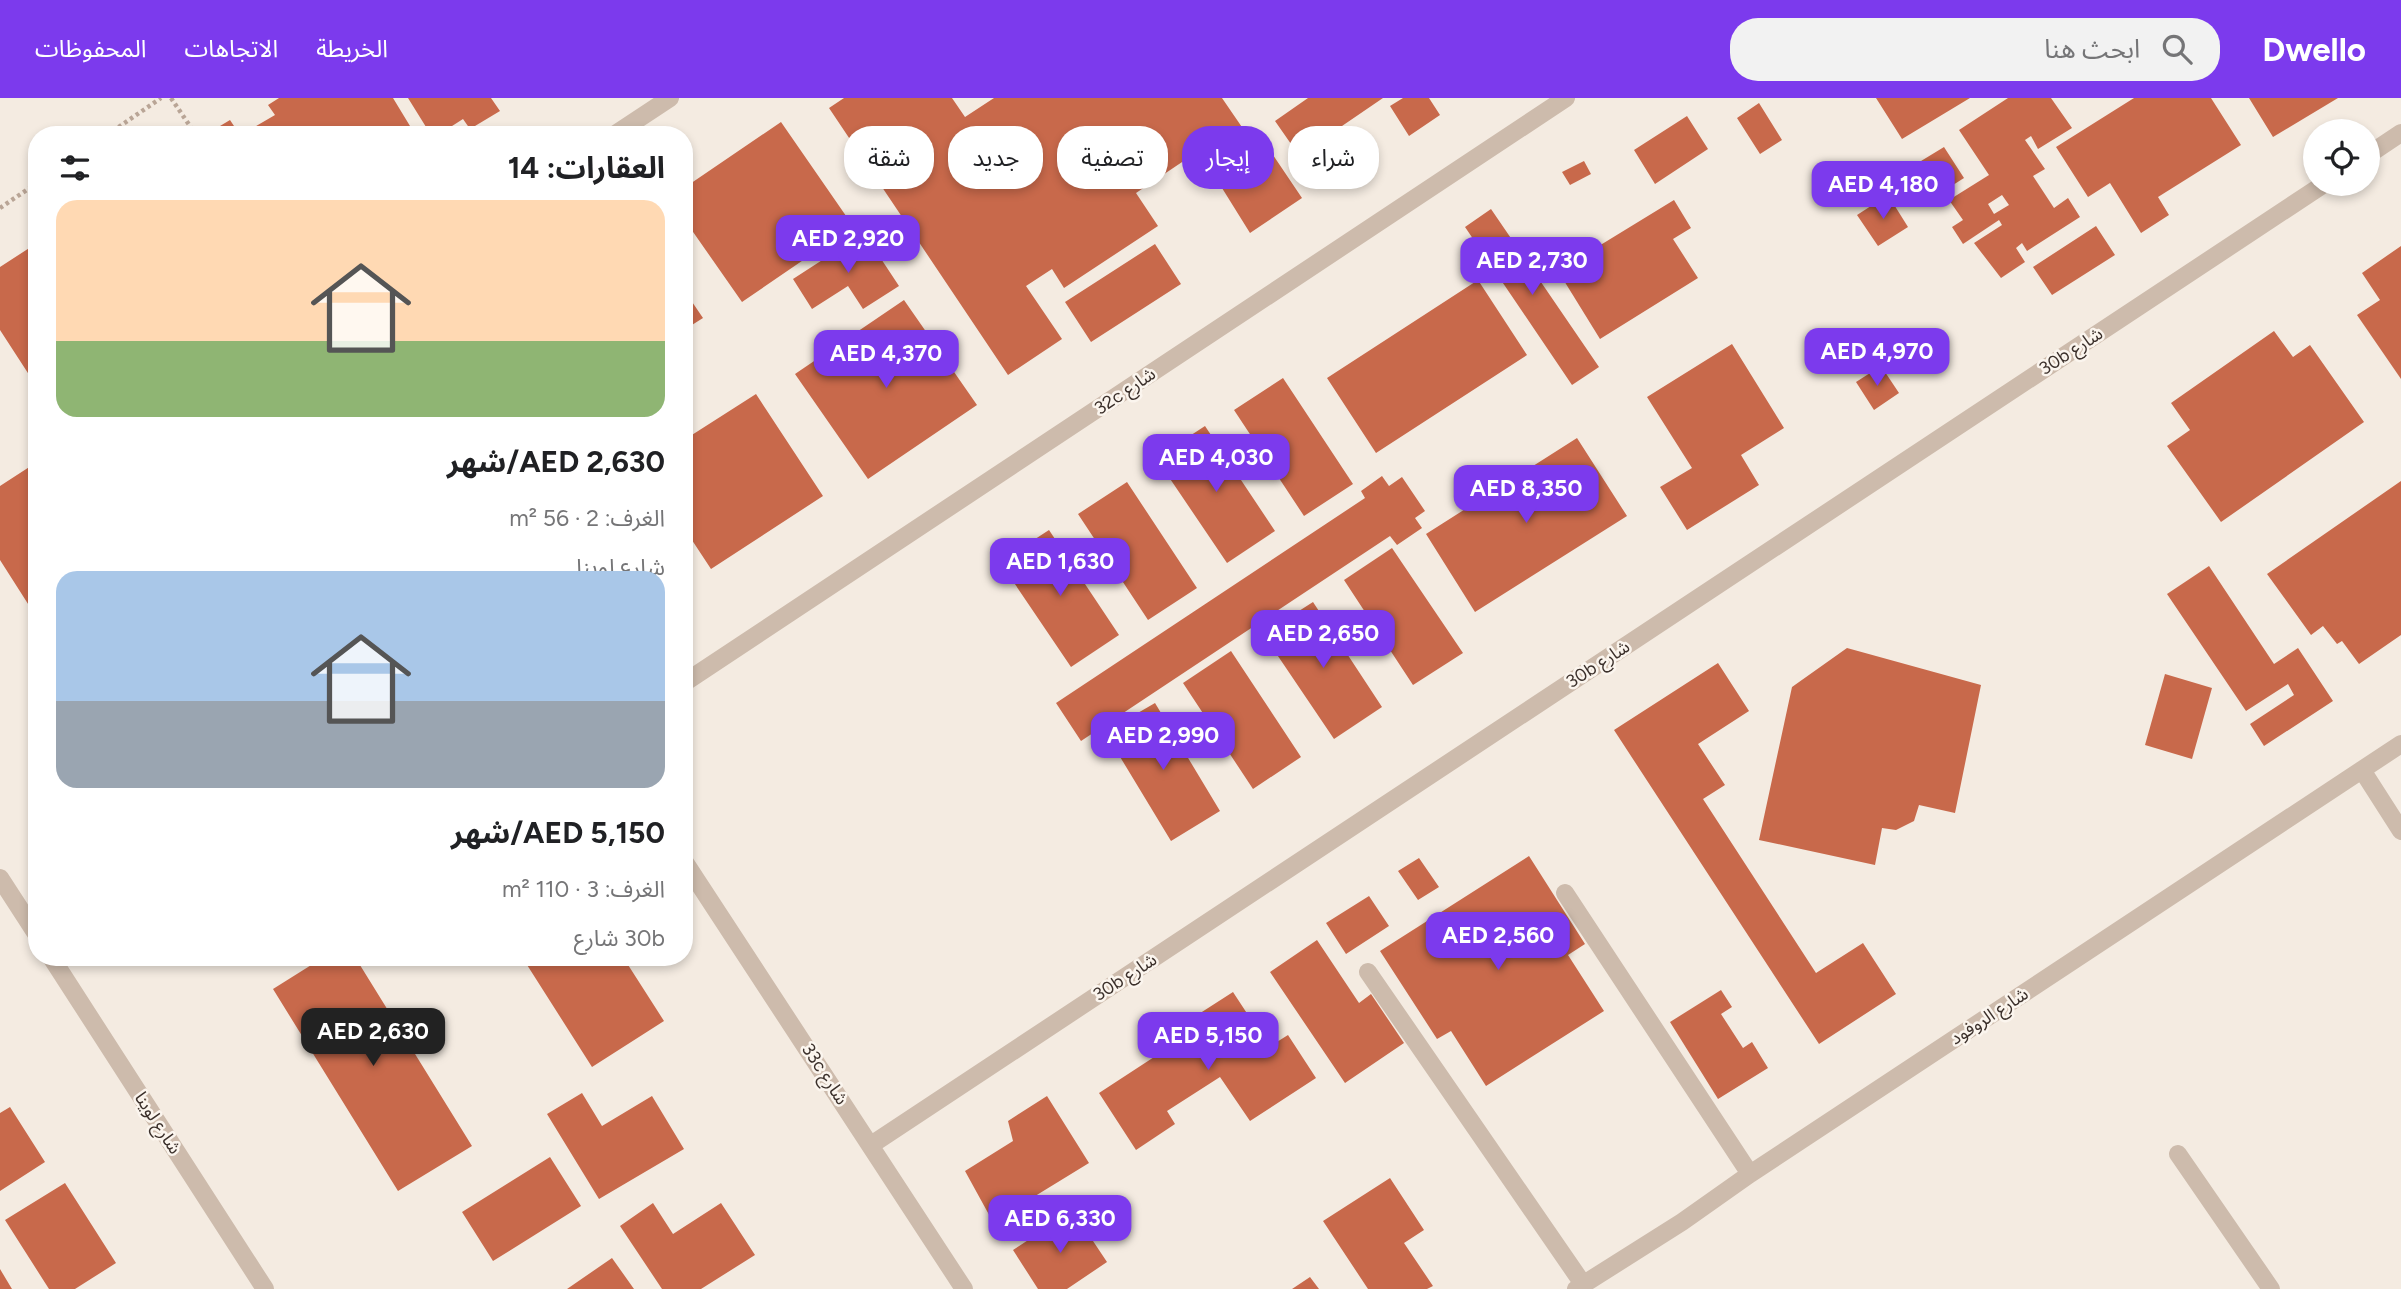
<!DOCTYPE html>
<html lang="ar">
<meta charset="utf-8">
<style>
body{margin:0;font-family:Figtree,"Noto Sans Arabic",sans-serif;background:#f2f2f2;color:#202124;direction:rtl;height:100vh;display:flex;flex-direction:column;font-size:26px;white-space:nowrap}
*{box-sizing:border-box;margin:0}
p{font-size:23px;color:#757577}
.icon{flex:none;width:38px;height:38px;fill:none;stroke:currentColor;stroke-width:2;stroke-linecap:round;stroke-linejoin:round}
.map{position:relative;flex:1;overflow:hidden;direction:ltr}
.drawer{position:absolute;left:28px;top:28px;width:665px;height:840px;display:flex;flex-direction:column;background:#fff;border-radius:28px;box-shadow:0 4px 10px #0003;direction:rtl}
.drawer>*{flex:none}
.banner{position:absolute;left:714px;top:28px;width:665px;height:63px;direction:rtl;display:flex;gap:14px}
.controls{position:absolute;left:2303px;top:21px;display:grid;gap:14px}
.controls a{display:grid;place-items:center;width:77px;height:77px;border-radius:50%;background:#fff;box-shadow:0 4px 10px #0003;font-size:35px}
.price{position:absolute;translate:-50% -60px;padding:0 16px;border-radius:14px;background:#7c3aed;color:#fff;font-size:23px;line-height:46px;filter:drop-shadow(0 2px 4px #0008)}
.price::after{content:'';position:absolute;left:50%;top:42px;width:21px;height:16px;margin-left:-10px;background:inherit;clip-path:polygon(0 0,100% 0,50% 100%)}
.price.on{background:#222;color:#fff}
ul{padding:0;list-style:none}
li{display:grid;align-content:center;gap:14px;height:371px;padding:0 28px}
li span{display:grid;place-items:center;height:217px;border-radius:21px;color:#555}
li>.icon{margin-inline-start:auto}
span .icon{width:126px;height:126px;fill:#fffc;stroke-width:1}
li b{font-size:30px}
h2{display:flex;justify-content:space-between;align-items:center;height:84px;padding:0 28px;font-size:30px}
.chip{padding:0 24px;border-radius:28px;background:#fff;box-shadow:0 4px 10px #0003;font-size:24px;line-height:63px}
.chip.on{background:#7c3aed;color:#fff}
header{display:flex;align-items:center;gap:42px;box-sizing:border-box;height:98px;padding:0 35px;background:#7c3aed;color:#fff}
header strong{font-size:33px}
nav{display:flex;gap:38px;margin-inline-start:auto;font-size:24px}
.search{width:490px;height:63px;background:#f2f2f2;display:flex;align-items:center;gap:18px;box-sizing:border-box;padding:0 24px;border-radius:28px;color:#757577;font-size:26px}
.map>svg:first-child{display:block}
</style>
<header>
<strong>Dwello</strong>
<div class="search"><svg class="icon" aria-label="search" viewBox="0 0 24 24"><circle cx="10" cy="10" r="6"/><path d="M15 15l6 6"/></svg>ابحث هنا</div>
<nav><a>الخريطة</a><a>الاتجاهات</a><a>المحفوظات</a></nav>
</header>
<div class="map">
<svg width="2401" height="1191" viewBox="0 0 2401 1191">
<rect width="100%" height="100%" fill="#f4ebe1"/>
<path fill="#c8694b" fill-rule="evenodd" d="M 279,0 L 393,0 L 410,28 L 397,37 L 254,37 L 251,31 L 275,17 L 268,7 Z
M 408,0 L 491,0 L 500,13 L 470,31 L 463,21 L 438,37 L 431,37 Z
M 844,0 L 952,0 L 965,19 L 994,0 L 1222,0 L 1259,54 L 1214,84 L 1194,56 L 1136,95 L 1158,128 L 1064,190 L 1052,171 L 1026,188 L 1062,241 L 1008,277 L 829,10 Z
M 1308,0 L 1383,0 L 1342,28 L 1358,52 L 1341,65 L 1323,39 L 1298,56 L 1275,23 Z
M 1403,0 L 1429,0 L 1440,17 L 1409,38 L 1390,8 Z
M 1876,0 L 1970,0 L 1902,41 Z
M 2008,0 L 2051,0 L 2072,30 L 2038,51 L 2031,38 L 2025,42 L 2045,71 L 2033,78 L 2054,110 L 2068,100 L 2080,119 L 2027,153 L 2022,145 L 2016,150 L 2025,164 L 2001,180 L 1974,145 L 2002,127 L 1999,122 L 1963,146 L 1952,129 L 1963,122 L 1949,102 L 1989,77 L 1959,32 ZM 2002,97 L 2009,107 L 1994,116 L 1988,106 Z
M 2134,0 L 2211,0 L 2241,47 L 2158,99 L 2169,117 L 2141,135 L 2110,85 L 2088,99 L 2056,49 Z
M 2249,0 L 2338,0 L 2273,39 Z
M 1759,5 L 1782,42 L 1760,56 L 1737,20 Z
M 1687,18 L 1708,51 L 1655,86 L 1634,52 Z
M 230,22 L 240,37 L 205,37 Z
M 781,24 L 853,128 L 742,204 L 684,121 L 684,90 Z
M 1944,49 L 1964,80 L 1923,106 L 1903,74 Z
M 1273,57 L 1302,100 L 1250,135 L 1222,90 Z
M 1584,63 L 1591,76 L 1570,87 L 1562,74 Z
M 1888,97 L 1908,129 L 1878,148 L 1857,117 Z
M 1674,102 L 1691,130 L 1673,141 L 1698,180 L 1600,241 L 1558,173 Z
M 1491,111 L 1599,269 L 1572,287 L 1465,129 Z
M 2096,128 L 2115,157 L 2052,197 L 2033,169 Z
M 864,135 L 899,188 L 863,211 L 848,188 L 812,211 L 793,181 Z
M 37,145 L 37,289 L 0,232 L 0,169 Z
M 1155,146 L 1181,186 L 1091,244 L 1065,204 Z
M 2401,148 L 2401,281 L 2357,217 L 2380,202 L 2362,175 Z
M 1478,182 L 1527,257 L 1376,355 L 1327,280 Z
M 684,192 L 703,220 L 684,232 Z
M 904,202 L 977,307 L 868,381 L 795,276 Z
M 2274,233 L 2293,259 L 2310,247 L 2364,324 L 2221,424 L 2167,348 L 2190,332 L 2171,305 Z
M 1732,246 L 1784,330 L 1741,357 L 1759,387 L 1687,432 L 1660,389 L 1692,370 L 1647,299 Z
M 1881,268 L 1899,295 L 1874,312 L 1856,284 Z
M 1283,280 L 1353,386 L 1304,418 L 1234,312 Z
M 756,296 L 823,398 L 711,471 L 684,430 L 684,342 Z
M 1205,328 L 1275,433 L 1227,465 L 1156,360 Z
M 1577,340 L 1627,418 L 1475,514 L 1426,436 Z
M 37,364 L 37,520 L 0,462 L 0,388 Z
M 1382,378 L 1389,388 L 1402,379 L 1425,413 L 1415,420 L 1422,430 L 1397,447 L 1390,438 L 1081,643 L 1056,605 L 1365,400 L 1361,393 Z
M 2401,383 L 2401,537 L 2359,566 L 2342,543 L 2337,546 L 2323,528 L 2311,537 L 2267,476 Z
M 1127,384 L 1197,490 L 1148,522 L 1078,416 Z
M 1049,432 L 1119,537 L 1071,569 L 1000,464 Z
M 1392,450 L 1463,555 L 1413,587 L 1344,482 Z
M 2209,468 L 2274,566 L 2298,550 L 2333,603 L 2264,648 L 2250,626 L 2294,597 L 2288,586 L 2246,613 L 2167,496 Z
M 1313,504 L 1382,609 L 1334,641 L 1263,536 Z
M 1847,550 L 1981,587 L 1955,715 L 1919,707 L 1914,723 L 1896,732 L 1882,730 L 1875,767 L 1759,742 L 1792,589 Z
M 1231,553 L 1301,659 L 1253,691 L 1183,585 Z
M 1718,565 L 1749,613 L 1698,646 L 1725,687 L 1703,701 L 1816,875 L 1863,845 L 1896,896 L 1819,946 L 1614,632 Z
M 2165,576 L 2212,590 L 2192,661 L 2145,647 Z
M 1155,605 L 1220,713 L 1171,743 L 1105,634 Z
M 1529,758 L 1585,846 L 1568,857 L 1604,913 L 1486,988 L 1451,933 L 1437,941 L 1380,853 Z
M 1419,760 L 1439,789 L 1418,802 L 1398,773 Z
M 1369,798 L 1389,828 L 1346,856 L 1326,825 Z
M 1317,842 L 1359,905 L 1371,896 L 1404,945 L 1345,985 L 1270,874 Z
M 324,859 L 355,859 L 472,1048 L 398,1093 L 273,891 Z
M 522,859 L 623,859 L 664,923 L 592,969 Z
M 1721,892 L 1732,909 L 1721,916 L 1743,950 L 1752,944 L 1768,970 L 1718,1001 L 1670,924 Z
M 1233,894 L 1269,949 L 1288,937 L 1316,980 L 1250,1023 L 1220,979 L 1167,1013 L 1175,1026 L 1136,1052 L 1099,995 L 1197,931 L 1191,921 Z
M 582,995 L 602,1028 L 652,998 L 684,1051 L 599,1101 L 547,1016 Z
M 1047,998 L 1089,1065 L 993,1124 L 965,1073 L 1013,1043 L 1008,1023 Z
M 10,1009 L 45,1064 L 0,1093 L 0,1015 Z
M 550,1059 L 581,1108 L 493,1163 L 462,1114 Z
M 1390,1080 L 1424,1132 L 1404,1145 L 1433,1188 L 1427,1191 L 1368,1191 L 1323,1123 Z
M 65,1085 L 116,1165 L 75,1191 L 49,1191 L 5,1122 Z
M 653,1105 L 673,1136 L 721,1105 L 755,1157 L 701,1191 L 662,1191 L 620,1128 Z
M 1073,1113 L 1107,1164 L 1067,1191 L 1038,1191 L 1013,1152 Z
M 612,1160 L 634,1191 L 567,1191 Z
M 0,1171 L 12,1191 L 0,1191 Z
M 1310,1179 L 1319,1191 L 1292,1191 Z"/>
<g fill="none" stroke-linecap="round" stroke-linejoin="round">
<path stroke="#b9a596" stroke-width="4.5" stroke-dasharray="3.5 3.5" stroke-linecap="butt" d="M 171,0 L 196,37
M 107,37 L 161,0
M 0,110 L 37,85"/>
<path stroke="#cdbbac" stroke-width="18" d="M 614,37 L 670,0
M 2368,57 L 2401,35
M 684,585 L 1566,0
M 2362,672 L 2401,733
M 684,763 L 964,1191
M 0,780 L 37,837
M 1565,795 L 1750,1076
M 51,859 L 265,1191
M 1368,874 L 1583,1186
M 871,1047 L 2324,86
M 2178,1056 L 2271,1191
M 1576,1191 L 1682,1124 L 1750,1076 L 2401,646"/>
</g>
<g text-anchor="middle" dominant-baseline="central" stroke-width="5" stroke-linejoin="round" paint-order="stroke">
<g font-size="18" fill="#3b302b" stroke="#fbf5ee">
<text transform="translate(2071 253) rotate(-33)">30b شارع</text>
<text transform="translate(1125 293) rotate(-34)">32c شارع</text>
<text transform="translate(1598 566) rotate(-33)">30b شارع</text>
<text transform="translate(1125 879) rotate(-33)">30b شارع</text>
<text transform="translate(1989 918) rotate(-33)">شارع الروفود</text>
<text transform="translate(825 976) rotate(57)">33c شارع</text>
<text transform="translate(158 1025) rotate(57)">شارع لوينا</text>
</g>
</g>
</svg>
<div class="controls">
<a><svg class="icon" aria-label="locate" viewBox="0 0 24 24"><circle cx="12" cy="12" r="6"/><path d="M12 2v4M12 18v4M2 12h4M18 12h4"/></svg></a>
</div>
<b class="price" style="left:1883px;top:123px">AED 4,180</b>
<b class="price" style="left:848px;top:177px">AED 2,920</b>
<b class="price" style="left:1532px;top:199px">AED 2,730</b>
<b class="price" style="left:1877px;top:290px">AED 4,970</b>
<b class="price" style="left:886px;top:292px">AED 4,370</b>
<b class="price" style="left:1216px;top:396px">AED 4,030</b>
<b class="price" style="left:1526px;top:427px">AED 8,350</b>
<b class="price" style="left:1060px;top:500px">AED 1,630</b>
<b class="price" style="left:1323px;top:572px">AED 2,650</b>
<b class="price" style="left:1163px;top:674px">AED 2,990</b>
<b class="price" style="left:1498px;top:874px">AED 2,560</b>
<b class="price on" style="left:373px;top:970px">AED 2,630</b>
<b class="price" style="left:1208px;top:974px">AED 5,150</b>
<b class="price" style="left:1060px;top:1157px">AED 6,330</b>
<div class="banner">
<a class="chip">شراء</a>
<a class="chip on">إيجار</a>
<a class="chip">تصفية</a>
<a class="chip">جديد</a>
<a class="chip">شقة</a>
</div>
<section class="drawer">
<h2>العقارات: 14<svg class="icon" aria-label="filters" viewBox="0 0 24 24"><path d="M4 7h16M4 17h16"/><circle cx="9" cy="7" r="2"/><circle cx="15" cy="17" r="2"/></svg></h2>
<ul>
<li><span style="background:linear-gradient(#ffd9b3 65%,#8fb573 0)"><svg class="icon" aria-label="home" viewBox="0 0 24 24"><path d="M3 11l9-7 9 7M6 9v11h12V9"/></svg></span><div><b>AED 2,630/شهر</b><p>الغرف: 2 · 56 m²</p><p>شارع لوينا</p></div></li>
<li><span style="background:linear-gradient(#a9c7e8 60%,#9aa5b1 0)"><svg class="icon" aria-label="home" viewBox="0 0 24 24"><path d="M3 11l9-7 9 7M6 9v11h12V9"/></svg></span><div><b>AED 5,150/شهر</b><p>الغرف: 3 · 110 m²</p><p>30b شارع</p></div></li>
</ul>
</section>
</div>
